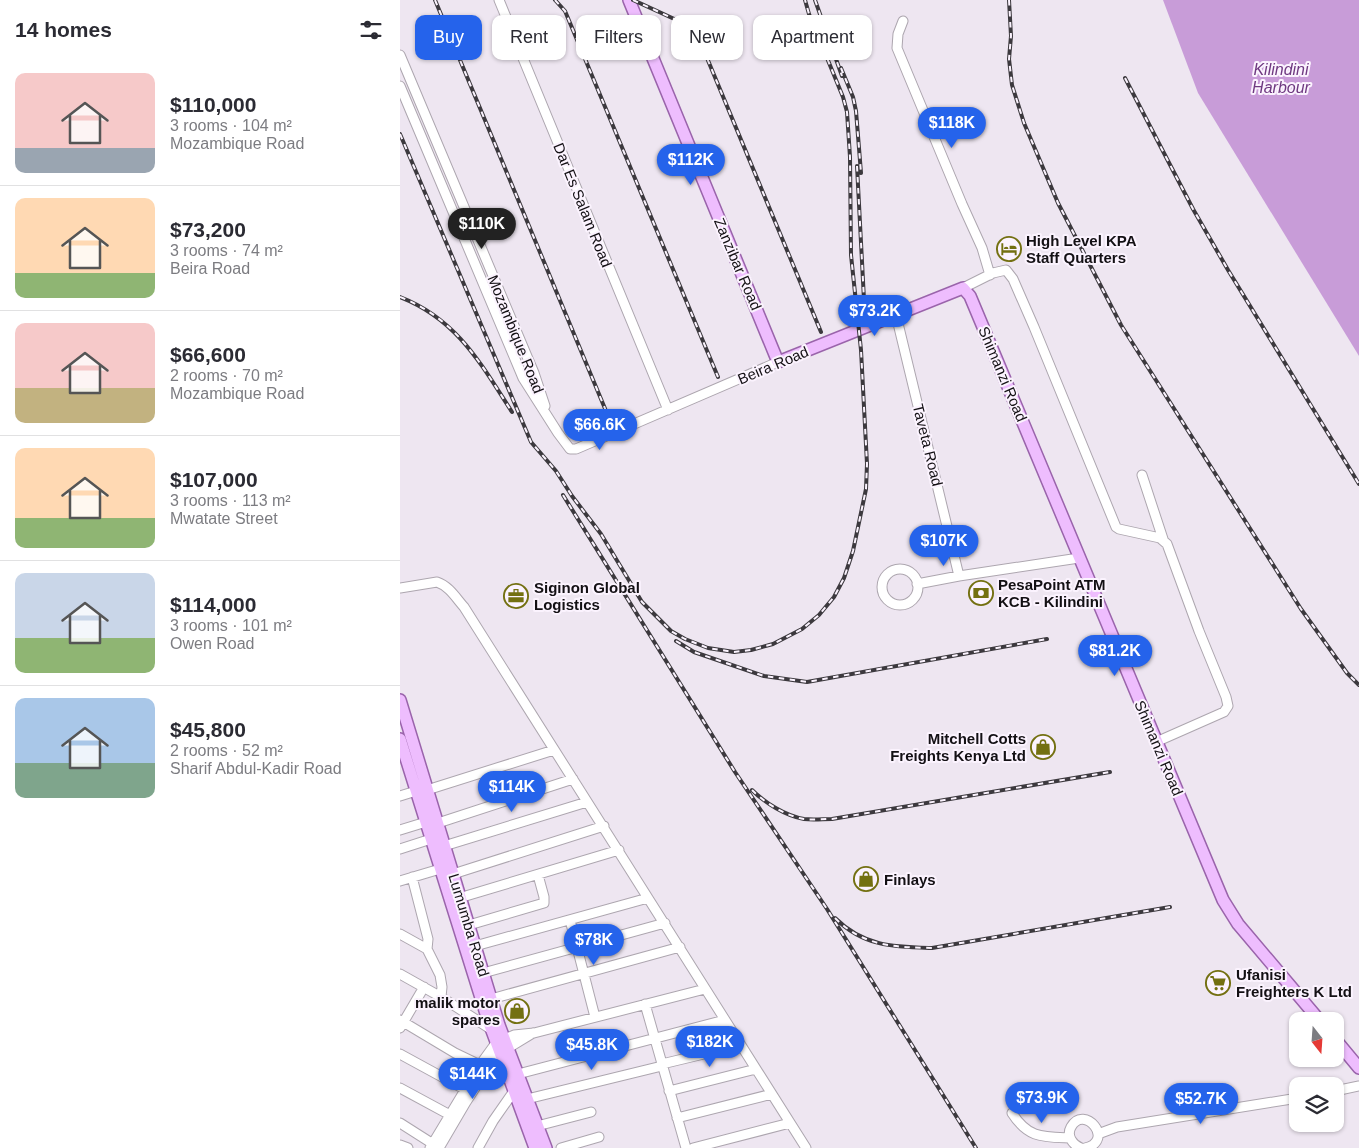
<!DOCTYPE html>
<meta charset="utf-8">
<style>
body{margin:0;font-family:Arial,sans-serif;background:#f2f2f3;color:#2b2b33;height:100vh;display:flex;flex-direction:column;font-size:19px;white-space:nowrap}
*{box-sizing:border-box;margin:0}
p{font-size:16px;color:#7c7c81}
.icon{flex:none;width:28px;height:28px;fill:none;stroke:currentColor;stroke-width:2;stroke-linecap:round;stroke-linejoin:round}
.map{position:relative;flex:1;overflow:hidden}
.drawer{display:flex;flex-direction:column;background:#fff;width:400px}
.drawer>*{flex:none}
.top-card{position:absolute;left:15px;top:15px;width:475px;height:45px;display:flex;gap:10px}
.needle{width:32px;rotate:163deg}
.fabs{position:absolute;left:889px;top:1012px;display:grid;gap:10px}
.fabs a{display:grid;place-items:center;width:55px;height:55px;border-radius:10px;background:#fff;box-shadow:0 1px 4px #0004;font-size:25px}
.price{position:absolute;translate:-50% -42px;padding:0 11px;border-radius:18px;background:#2563eb;color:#fff;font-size:16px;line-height:32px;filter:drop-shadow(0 1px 2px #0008)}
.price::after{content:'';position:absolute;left:50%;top:30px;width:15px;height:11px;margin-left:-8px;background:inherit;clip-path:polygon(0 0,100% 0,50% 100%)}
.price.on{background:#222;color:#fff}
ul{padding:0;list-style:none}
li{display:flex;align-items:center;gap:15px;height:125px;padding:0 15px}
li+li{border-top:1px solid #e1e1e2}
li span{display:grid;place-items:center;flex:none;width:140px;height:100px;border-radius:10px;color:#555}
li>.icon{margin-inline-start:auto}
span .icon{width:60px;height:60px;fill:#fffc;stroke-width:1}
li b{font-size:21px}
h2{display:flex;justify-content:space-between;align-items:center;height:60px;padding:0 15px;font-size:21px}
.pill{padding:0 18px;border-radius:10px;background:#fff;box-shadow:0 1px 4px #0004;font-size:18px;line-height:45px}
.pill.on{background:#2563eb;color:#fff}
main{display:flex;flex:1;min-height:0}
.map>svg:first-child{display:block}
</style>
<main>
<section class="drawer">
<h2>14 homes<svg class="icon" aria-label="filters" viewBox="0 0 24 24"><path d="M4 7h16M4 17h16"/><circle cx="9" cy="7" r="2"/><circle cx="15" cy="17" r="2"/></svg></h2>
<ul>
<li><span style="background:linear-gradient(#f6c9c9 75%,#9aa5b1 0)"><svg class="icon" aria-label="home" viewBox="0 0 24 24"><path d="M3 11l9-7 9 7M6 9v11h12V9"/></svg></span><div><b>$110,000</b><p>3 rooms · 104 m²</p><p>Mozambique Road</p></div></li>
<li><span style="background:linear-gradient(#ffd9b3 75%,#8fb573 0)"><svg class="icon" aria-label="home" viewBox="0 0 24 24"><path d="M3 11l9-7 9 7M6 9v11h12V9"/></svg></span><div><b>$73,200</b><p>3 rooms · 74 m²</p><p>Beira Road</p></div></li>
<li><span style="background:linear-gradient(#f6c9c9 65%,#c2b280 0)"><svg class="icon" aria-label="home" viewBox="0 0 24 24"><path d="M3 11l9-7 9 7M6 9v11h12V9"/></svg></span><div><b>$66,600</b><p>2 rooms · 70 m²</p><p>Mozambique Road</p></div></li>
<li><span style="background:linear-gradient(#ffd9b3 70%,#8fb573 0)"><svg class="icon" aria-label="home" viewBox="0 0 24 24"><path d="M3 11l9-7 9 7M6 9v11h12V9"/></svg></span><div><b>$107,000</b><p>3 rooms · 113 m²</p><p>Mwatate Street</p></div></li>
<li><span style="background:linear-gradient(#c9d6e8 65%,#8fb573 0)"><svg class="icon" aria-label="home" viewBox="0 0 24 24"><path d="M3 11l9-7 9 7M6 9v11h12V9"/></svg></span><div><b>$114,000</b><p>3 rooms · 101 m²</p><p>Owen Road</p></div></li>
<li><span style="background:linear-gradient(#a9c7e8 65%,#7fa58c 0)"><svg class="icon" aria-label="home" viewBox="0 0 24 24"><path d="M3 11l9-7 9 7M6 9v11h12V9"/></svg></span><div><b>$45,800</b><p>2 rooms · 52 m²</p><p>Sharif Abdul-Kadir Road</p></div></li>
</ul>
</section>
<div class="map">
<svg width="959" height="1148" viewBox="0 0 959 1148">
<rect width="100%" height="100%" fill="#eee6f1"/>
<path fill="#c89cd8" d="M 763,0 L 959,0 L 959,356 L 798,93 Z"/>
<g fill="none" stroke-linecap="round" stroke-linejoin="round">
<defs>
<path id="minor" d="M 99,0 L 268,410
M 503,21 L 498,34 L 497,48 L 562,204 L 582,248 L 590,275
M 0,55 L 134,373 L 145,406
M 0,86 L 123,378 L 158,433 L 170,449 L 176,449 L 183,446 L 378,362
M 563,288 L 593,273 L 606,270 L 613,279 L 634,327 L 716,527 L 719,529 L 760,538 L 767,544 L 799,631 L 826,697 L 828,706 L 824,712 L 756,742
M 496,315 L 559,576
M 742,475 L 763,539
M482 587a18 18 0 1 1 36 0a18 18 0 1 1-36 0Z
M 517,584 L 559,576 L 679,558
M 0,588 L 37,582 C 49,586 56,598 64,607 L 406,1148
M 27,790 L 154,750
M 0,796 L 16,791
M 38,823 L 173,779
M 0,830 L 26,822
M 44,846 L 187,802
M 0,849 L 31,839
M 53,874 L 204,826
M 12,877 L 28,939 L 27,949
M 0,881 L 40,869
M 59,898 L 219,850
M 170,920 L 195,1017
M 69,925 L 144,903 L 144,897 L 138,875
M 0,934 L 27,949 L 40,975 L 42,987 L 41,997
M 75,946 L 248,898
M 83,973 L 265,923
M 0,974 L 41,997 L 92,1030
M 91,999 L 280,947
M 245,1004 L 286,1148
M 0,1020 L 55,1053 L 80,1065
M 0,1028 L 24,987
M 0,1054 L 66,1090
M 262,1064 L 341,1045
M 118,1074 L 325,1020
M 0,1088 L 50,1115
M 269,1091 L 356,1069
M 935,1091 L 959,1086
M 127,1099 L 262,1066
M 612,1113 C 628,1138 642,1137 669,1138
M 277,1118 L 372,1094
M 0,1123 L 33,1144
M 137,1126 L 191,1112
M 698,1134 L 717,1127 L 898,1098
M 0,1145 L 8,1148
M 30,1148 L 80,1065 L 96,1043 L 114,1035 L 134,1033 L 305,989
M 39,1148 L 66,1102 L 86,1071 L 100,1053 L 133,1033
M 78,1148 L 93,1121 L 114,1091
M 161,1148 L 199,1137
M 293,1148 L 390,1123
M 681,1148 C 673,1145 666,1136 671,1127 C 684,1103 716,1141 685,1148"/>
<path id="major" d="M 229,0 L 378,362 L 563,288 L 570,296 L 823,900 L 838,924 L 920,1021
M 0,700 L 99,1025 L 146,1148
M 0,739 L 87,1017 L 135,1148
M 935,1039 L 959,1068"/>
</defs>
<use href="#minor" stroke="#ada6af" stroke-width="11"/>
<use href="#major" stroke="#9a64ab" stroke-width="14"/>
<use href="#minor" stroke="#fff" stroke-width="9"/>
<use href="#major" stroke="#eebdfe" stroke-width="11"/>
<defs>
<path id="rail" d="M 35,0 L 211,423
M 155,0 L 165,11 L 318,377
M 233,0 L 283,23 L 302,46 L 421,332
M 415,0 L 442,76
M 609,0 L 611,36 L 609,59 L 612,85 L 624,123 L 658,203 L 721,325 L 901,609 L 947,673 L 959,685
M 441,68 L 453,97 L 456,111 L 461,173
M 725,78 L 793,209 L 828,270 L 959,484
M 0,134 L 131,442 L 156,471 L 172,496 L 201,534 L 242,602 L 271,631 L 285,639 L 308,648 L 334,652 L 351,650 L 373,644 L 402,629 L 419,615 L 434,597 L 444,578 L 453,551 L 466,489 L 467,464 L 461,350 L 451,255 L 450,157 L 447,112 L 443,97 L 409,14 L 405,0
M 457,166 L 465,319
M 0,297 C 57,319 81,364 112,412
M 163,495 L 335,772 L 427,909 L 576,1148
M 276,641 L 294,652 L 364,676 L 407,682 L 647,639
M 352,790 C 365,803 386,816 404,819 C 413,820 423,819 432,819 L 710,772
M 435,918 C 464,947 495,947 532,948 L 770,907"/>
</defs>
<use href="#rail" stroke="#3c393e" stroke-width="4"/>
<use href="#rail" stroke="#fbf3fe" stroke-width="2" stroke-dasharray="5.5" stroke-linecap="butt"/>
</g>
<defs>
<symbol id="hotel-ring" viewBox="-11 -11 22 22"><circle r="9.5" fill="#fbf3fe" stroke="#737011" stroke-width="1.5"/><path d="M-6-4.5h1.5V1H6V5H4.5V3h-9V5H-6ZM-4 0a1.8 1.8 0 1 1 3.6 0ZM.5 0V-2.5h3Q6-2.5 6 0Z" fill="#737011"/></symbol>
<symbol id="bank-ring" viewBox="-11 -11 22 22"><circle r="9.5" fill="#fbf3fe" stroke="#737011" stroke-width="1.5"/><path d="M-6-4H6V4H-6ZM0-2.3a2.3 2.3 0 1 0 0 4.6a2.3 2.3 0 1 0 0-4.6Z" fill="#737011"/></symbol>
<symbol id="office-ring" viewBox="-11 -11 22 22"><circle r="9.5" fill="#fbf3fe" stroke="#737011" stroke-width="1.5"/><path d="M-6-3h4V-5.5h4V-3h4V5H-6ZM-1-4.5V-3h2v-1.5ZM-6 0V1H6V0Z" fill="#737011"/></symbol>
<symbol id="shop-ring" viewBox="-11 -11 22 22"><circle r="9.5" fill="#fbf3fe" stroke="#737011" stroke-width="1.5"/><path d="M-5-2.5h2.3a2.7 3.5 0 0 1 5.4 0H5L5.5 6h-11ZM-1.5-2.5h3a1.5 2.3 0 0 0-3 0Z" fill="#737011"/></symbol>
<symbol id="supermarket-ring" viewBox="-11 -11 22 22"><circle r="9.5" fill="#fbf3fe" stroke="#737011" stroke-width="1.5"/><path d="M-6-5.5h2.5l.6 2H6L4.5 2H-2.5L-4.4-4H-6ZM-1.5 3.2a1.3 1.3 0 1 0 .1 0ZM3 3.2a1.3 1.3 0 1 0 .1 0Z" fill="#737011"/></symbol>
</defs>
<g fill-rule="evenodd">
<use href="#hotel-ring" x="595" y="235" width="28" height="28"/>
<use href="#bank-ring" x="567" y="579" width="28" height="28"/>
<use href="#office-ring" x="102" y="582" width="28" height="28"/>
<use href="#shop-ring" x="629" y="733" width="28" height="28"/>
<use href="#shop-ring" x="452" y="865" width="28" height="28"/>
<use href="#supermarket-ring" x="804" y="969" width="28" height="28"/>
<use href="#shop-ring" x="103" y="997" width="28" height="28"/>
</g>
<g text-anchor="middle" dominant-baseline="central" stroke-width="4" stroke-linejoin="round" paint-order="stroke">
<g font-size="15" fill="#131014" stroke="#fbf3fe">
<text transform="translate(183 205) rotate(68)">Dar Es Salam Road</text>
<text transform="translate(338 264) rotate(67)">Zanzibar Road</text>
<text transform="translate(116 334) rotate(68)">Mozambique Road</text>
<text transform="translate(373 365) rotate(-23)">Beira Road</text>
<text transform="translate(603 374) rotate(67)">Shimanzi Road</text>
<text transform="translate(528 445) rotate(76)">Taveta Road</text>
<text transform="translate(759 748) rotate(67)">Shimanzi Road</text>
<text transform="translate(69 925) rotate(73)">Lumumba Road</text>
</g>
<g font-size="15" font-weight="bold" fill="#131014" stroke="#fbf3fe" text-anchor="start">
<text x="626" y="240">High Level KPA<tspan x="626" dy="17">Staff Quarters</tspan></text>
<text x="598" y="584">PesaPoint ATM<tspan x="598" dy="17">KCB - Kilindini</tspan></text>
<text x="134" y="587">Siginon Global<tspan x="134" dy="17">Logistics</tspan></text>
<text x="626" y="738" text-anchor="end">Mitchell Cotts<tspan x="626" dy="17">Freights Kenya Ltd</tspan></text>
<text x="484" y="879">Finlays</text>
<text x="836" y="974">Ufanisi<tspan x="836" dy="17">Freighters K Ltd</tspan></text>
<text x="100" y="1002" text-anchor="end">malik motor<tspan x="100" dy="17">spares</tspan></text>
</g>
<g font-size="16" font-style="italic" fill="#6f3981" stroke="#fbf3fe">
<text x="881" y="69">Kilindini<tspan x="881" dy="18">Harbour</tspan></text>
</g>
</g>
</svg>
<div class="fabs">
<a><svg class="needle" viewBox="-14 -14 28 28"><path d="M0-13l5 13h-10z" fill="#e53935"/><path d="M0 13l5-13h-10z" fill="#7c7c81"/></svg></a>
<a><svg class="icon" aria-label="layers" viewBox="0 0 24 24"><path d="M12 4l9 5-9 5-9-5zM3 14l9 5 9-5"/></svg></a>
</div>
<b class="price" style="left:552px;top:149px">$118K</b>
<b class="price" style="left:291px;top:186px">$112K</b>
<b class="price on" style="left:82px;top:250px">$110K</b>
<b class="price" style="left:475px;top:337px">$73.2K</b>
<b class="price" style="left:200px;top:451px">$66.6K</b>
<b class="price" style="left:544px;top:567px">$107K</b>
<b class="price" style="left:715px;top:677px">$81.2K</b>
<b class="price" style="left:112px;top:813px">$114K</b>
<b class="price" style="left:194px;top:966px">$78K</b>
<b class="price" style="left:310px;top:1068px">$182K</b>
<b class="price" style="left:192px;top:1071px">$45.8K</b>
<b class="price" style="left:73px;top:1100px">$144K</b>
<b class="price" style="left:642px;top:1124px">$73.9K</b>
<b class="price" style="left:801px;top:1125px">$52.7K</b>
<div class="top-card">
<a class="pill on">Buy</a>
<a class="pill">Rent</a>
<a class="pill">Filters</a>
<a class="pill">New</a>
<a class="pill">Apartment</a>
</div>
</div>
</main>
